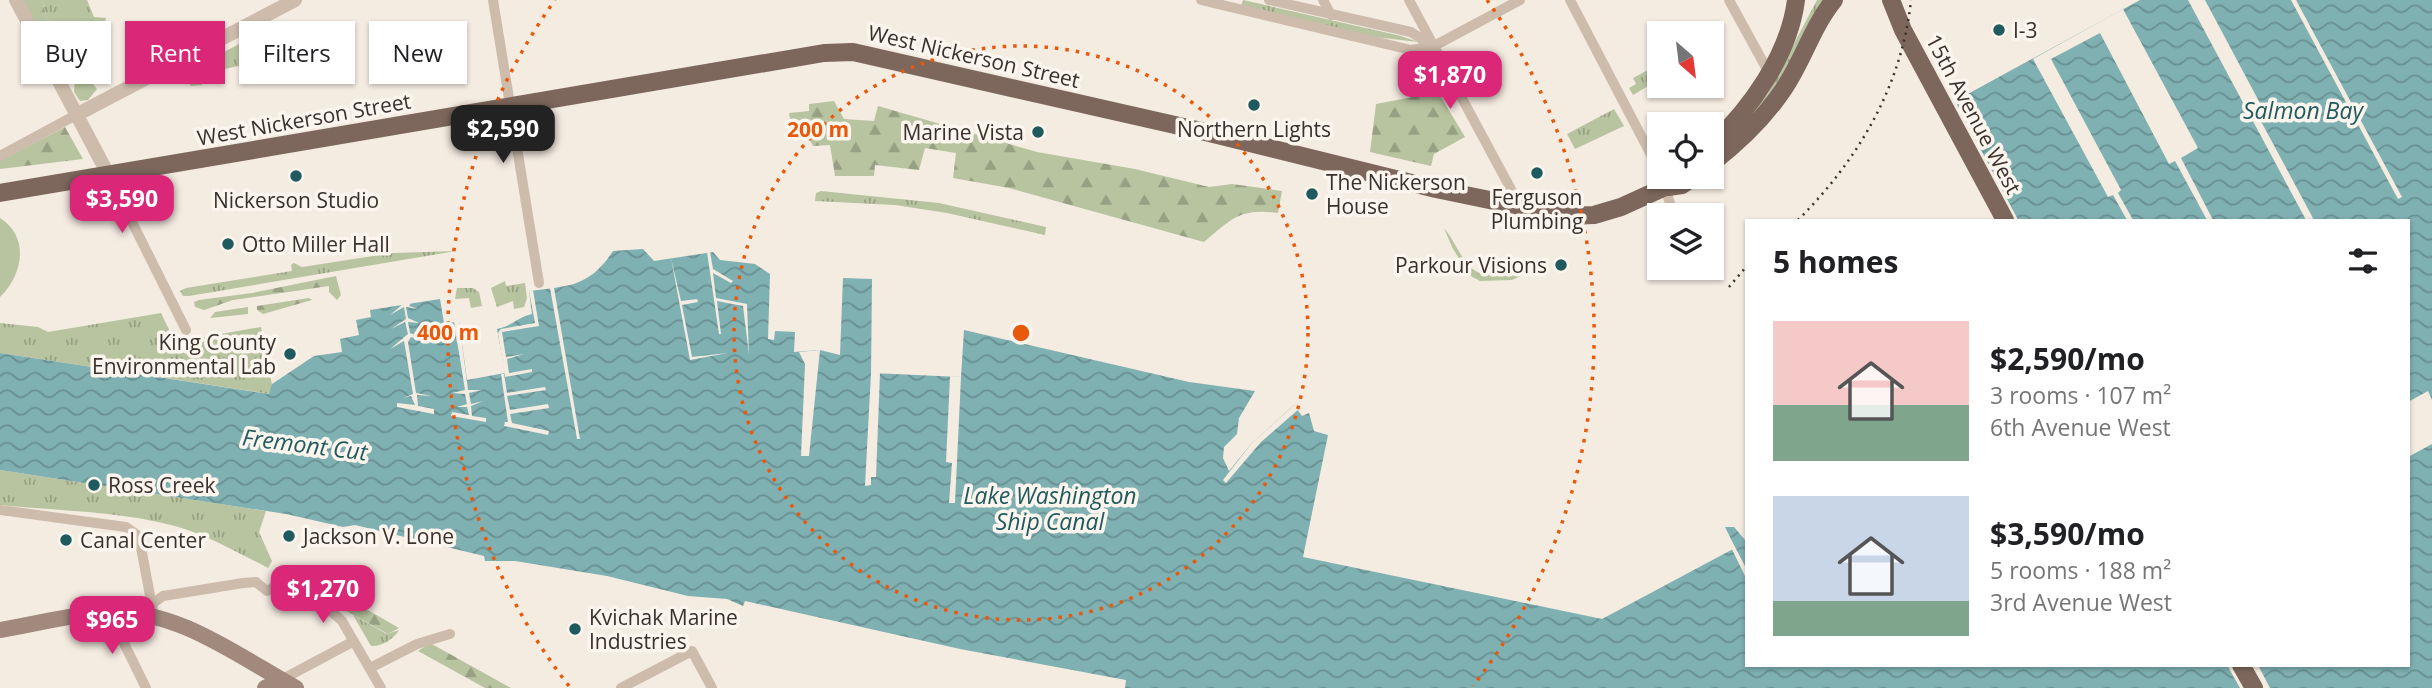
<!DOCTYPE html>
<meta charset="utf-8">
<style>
body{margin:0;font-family:"Open Sans",sans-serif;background:#f6f6f6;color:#202124;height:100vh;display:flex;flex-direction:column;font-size:26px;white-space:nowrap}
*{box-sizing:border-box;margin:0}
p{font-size:23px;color:#757577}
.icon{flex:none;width:38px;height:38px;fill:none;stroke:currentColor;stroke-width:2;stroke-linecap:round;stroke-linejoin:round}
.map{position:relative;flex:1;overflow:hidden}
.panel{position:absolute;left:1745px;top:219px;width:665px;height:448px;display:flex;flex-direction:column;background:#fff;border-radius:0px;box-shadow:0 2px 5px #0004}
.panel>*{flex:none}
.hud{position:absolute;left:21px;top:21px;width:665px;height:63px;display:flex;gap:14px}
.needle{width:46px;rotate:152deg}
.tools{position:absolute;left:1647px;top:21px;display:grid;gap:14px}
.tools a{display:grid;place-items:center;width:77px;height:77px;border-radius:0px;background:#fff;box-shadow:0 2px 5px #0004;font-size:35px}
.price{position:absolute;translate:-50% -60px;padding:0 16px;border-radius:14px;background:#db2777;color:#fff;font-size:23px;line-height:46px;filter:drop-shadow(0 2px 4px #0008)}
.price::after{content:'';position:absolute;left:50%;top:42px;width:21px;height:16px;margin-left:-10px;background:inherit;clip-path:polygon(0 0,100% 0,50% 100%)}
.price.selected{background:#222;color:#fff}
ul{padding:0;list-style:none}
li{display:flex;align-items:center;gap:21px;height:175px;padding:0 28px}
li span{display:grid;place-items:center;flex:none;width:196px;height:140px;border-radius:0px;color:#555}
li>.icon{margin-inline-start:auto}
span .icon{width:84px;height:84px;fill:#fffc;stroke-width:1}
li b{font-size:30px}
h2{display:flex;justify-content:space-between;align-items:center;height:84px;padding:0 28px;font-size:30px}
.chip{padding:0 24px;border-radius:0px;background:#fff;box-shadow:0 2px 5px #0004;font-size:24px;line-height:63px}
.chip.selected{background:#db2777;color:#fff}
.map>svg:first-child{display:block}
</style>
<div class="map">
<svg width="2432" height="688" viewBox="0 0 2432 688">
<defs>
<pattern id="grass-tufts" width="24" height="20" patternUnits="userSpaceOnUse" patternTransform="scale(1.75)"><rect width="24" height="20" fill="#b8c4a0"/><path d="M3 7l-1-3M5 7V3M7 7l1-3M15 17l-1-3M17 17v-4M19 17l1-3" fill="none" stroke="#97a083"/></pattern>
<pattern id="forest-firs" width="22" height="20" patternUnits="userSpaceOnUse" patternTransform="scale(1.75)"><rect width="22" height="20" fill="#b8c4a0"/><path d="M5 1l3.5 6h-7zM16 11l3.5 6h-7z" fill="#97a083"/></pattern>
<pattern id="water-waves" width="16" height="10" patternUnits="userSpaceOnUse" patternTransform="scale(1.75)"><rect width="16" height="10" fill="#7fb0b2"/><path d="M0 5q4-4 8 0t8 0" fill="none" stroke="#699091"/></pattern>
</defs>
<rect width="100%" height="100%" fill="#f4ebe1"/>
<path fill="url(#grass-tufts)" d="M 42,0 L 87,0 L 94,17 L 106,18 L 97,53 L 74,66 C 74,49 54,43 53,24 L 47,19 Z
M 1243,0 L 1401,36 L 1418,42 L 1366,36 L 1241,6 Z
M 1817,0 L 1828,0 L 1784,81 L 1734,135 L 1768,93 Z
M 249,39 L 253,63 L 200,74 L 202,85 L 191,86 L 181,74 Z
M 1648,70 L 1655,82 L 1633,95 L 1629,88 L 1636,84 L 1633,78 Z
M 1614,109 L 1624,126 L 1575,149 L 1567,134 Z
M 821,191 L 939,203 L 1046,227 L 1045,235 L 947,213 L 895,205 L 815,201 L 816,193 Z
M 1444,228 C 1460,247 1465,278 1495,275 C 1508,274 1516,274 1528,269 L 1529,272 L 1512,280 L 1480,281 L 1469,275 L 1452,247 Z
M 456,251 L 189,296 L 183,296 L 180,291 L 186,288 L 292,271 L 291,265 L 294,263 L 302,267 L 393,253 Z
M 505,281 L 506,286 L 525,283 L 527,298 L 524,307 L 514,309 L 513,301 L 497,307 L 491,288 Z
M 457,288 L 473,288 L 479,292 L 482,306 L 471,308 L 469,298 L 455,299 Z
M 161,313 L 175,342 L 261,327 L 273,390 L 270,394 L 0,353 L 0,323 L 38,327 L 48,332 Z
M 0,470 L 266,511 L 259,532 L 272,561 L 268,568 C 238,553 208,535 175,526 C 119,511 58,511 0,505 Z
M 353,615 L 387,634 L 399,630 C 394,639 381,647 371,646 Z"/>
<path fill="url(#forest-firs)" d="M 17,0 L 42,0 L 47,19 L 53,24 C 53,43 71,48 75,65 L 72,69 L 57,70 L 43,36 Z
M 84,73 L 97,89 L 88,100 L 80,101 L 74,92 L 75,77 Z
M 1438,92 L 1465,137 L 1434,154 L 1431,166 L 1370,152 L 1376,104 Z
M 834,101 L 844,119 L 874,121 L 878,106 L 1037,152 L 1135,169 L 1209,187 L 1232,184 L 1282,191 L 1278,213 C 1239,208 1232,219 1204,242 L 1009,188 L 953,178 L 956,153 L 925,148 L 919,170 L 875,165 L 874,176 L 835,176 L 830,145 L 813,146 L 804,130 L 792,131 L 789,113 L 809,111 L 809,104 Z
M 65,127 L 83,159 L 0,169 L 0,161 Z
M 336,276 L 341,295 L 337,300 L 329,292 L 329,286 L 233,300 L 204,310 L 195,307 L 194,302 L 199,300 L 252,293 Z
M 309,298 L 312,300 L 263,314 L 257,310 L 257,306 Z
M 248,307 L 248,314 L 210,318 L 215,312 Z
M 299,574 L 305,574 L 399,628 L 388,634 L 299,585 L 295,581 Z
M 430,643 L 511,688 L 485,688 L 418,651 Z"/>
<path fill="#b8c4a0" d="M 0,218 C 30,237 23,275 0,297 Z"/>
<path fill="url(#water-waves)" d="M 2140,0 L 2432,0 L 2432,688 L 1125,688 L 1126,680 L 960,649 L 745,601 L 743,606 L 727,599 L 688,596 L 607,576 L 515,561 L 485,561 L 484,556 L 355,525 L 343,527 L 286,514 L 0,470 L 0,353 L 269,394 L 272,384 L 314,356 L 342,352 L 340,339 L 359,335 L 356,320 L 371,317 L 370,310 L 440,299 L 444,323 L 459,322 L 467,380 L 505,373 L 497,329 C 512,326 518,317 532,314 L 529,291 C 567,286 589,288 613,251 L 643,249 L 654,261 L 713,252 L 720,260 L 755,264 L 770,274 L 768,339 L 774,340 L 775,331 L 795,332 L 794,352 L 820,350 L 840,355 L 843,278 L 872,279 L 871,373 L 961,377 L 964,330 L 1189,382 L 1255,391 L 1239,418 L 1237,434 L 1224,447 L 1223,458 L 1229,471 L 1251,444 L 1294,405 L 1302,416 L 1309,413 L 1314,431 L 1328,435 L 1303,557 L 1602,619 L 1735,548 L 1725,527 L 1734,527 L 1746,541 L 1746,665 L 2408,665 L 2408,220 L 2018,220 L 1955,101 Z"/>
<path fill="#f4ebe1" d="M 2188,0 L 2205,0 L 2262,107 L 2256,112 L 2314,220 L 2306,220 Z
M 2291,0 L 2296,0 L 2402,197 L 2398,199 Z
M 2123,9 L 2198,148 L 2181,158 L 2213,220 L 2207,220 L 2175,161 L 2169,164 L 2100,33 L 2051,59 L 2121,190 L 2118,193 L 2133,220 L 2127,220 L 2113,195 L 2108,197 L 2033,59 Z
M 1953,98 L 2018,220 L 2014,220 L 1951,102 Z
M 707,252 L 710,252 L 713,269 L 733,281 L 731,283 L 713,273 L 716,298 L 747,304 L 749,355 L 743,306 L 717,301 L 721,334 L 719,334 Z
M 671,258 L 681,301 L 697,299 L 698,302 L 682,305 L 692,357 L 728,353 L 690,360 Z
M 550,288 L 554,288 L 580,439 L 577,439 Z
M 533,290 L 539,326 L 502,332 L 506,357 L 524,354 L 507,359 L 509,373 L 532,369 L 532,372 L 505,377 L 498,333 L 501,329 L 535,323 L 529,291 Z
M 411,303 L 409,306 L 418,309 L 406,307 L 408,318 L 419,323 L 408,322 L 410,333 L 422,338 L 421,341 L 411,337 L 408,342 L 416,393 L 432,396 L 417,395 L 418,406 L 434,409 L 434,414 L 397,407 L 397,403 L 415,405 L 411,396 L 403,398 L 413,394 L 404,341 L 390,349 L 408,334 L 405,322 L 391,329 L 406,319 L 404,307 L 390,315 L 403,304 Z
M 454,322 L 459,322 L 468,390 L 482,390 L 469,393 L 471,404 L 483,401 L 471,406 L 472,416 L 486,418 L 486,422 L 451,416 L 452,412 L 469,415 L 467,407 L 457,407 L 467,404 L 465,394 L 452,393 L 465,390 Z
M 820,350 L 809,456 L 801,456 L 805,364 L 799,352 Z
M 871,373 L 880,373 L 876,477 L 871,477 L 871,485 L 865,486 Z
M 501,374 L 504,374 L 507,393 L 545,387 L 546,390 L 507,396 L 510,410 L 548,404 L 549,408 L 510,414 L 512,423 L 549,431 L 548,435 L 504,426 L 505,422 L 508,422 Z
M 950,376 L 961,377 L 955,503 L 949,503 L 952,463 L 946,462 Z
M 2428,391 L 2432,400 L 2432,444 L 2408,457 L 2408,402 Z
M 1294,405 L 1299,409 L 1261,442 L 1226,483 L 1223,480 L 1251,444 Z
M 1723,524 L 1746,568 L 1746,578 L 1722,529 Z
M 2227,665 L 2258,665 L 2270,688 L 2240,688 Z"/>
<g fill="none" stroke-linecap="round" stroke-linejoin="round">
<path stroke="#cdbbac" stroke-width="10" d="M 493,0 L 539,283
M 1201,0 L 1411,50 L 1434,46 L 1520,0
M 1269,0 L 1411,32 L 1431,45
M 1323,0 L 1331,15
M 1409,0 L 1520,206
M 1570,0 L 1659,170
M 1729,0 L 1769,73
M 0,156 L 76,115
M 109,176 L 186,330
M 1663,183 L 1670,203
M 0,510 L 126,527 L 136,534 L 140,542 L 154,617
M 284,571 L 284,581 L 320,601 L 342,621 L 381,688
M 125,608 L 152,604 L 163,596 L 243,583 L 256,582 L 267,591 L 284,581
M 114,612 L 118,631 L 146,688
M 370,668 L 417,644 L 450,634
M 281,680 L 354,641
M 621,688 L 692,651 L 712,688"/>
<path stroke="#cdbbac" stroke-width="14" d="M 16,0 L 109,176
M 76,115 L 295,0"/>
<path stroke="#a18a7d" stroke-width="16" d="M 0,630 C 35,624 70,615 105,612 C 175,607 238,656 296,688
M 265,688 L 281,680"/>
<path stroke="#7d675c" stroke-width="18" d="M 1891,0 L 1903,30 L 2005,220
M 1712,145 C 1751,108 1789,55 1796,0
M 1712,163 C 1738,143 1764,118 1783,90 C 1803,61 1812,27 1834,0
M 1668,187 L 1682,185 L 1694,177
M 0,193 L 824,53 L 853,52 L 1197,130 L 1436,189 L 1567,216 L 1594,215 L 1621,207 L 1665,187 L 1677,177
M 2241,665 L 2254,688"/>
<path stroke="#3b302b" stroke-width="2.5" stroke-dasharray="2 5" stroke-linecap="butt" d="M 1798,220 C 1858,160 1902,86 1911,0
M 1729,287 L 1746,267"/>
</g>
<g fill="none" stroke="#e8590c" stroke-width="3.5" stroke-dasharray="3.5 7">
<circle cx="1021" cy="333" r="287"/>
<path d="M569 686A573 573 0 0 1 555 0M1487 0A573 573 0 0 1 1473 686"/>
</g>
<g fill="#1f5a5e" stroke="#fbf5ee" stroke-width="2.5">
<circle cx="1999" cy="30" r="7"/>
<circle cx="1254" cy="105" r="7"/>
<circle cx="1038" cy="132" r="7"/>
<circle cx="1537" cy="173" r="7"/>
<circle cx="296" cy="176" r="7"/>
<circle cx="1312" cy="194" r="7"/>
<circle cx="228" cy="244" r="7"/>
<circle cx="1561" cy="265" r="7"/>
<circle cx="290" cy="354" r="7"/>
<circle cx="94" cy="485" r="7"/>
<circle cx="289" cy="536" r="7"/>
<circle cx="66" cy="540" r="7"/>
<circle cx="575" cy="629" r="7"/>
</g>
<g text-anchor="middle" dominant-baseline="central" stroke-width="7" stroke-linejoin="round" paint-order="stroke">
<g font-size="21" fill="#3b302b" stroke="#fbf5ee" text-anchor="start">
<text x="2013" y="30">I-3</text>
<text x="1254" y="129" text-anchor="middle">Northern Lights</text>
<text x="1024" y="132" text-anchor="end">Marine Vista</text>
<text x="1326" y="182">The Nickerson<tspan x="1326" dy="24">House</tspan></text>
<text x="1537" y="197" text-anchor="middle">Ferguson<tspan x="1537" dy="24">Plumbing</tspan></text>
<text x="296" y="200" text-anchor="middle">Nickerson Studio</text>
<text x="242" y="244">Otto Miller Hall</text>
<text x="1547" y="265" text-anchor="end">Parkour Visions</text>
<text x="276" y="342" text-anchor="end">King County<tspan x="276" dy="24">Environmental Lab</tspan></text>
<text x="108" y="485">Ross Creek</text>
<text x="303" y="536">Jackson V. Lone</text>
<text x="80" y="540">Canal Center</text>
<text x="589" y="617">Kvichak Marine<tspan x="589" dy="24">Industries</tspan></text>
</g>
<g font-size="21" fill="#3b302b" stroke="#fbf5ee">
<text transform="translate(974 56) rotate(13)">West Nickerson Street</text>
<text transform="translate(1974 114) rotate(62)">15th Avenue West</text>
<text transform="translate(304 119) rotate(-10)">West Nickerson Street</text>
</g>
<g font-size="23" font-style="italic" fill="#1f5a5e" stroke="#fbf5ee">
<text x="2303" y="110">Salmon Bay</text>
<text transform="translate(305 444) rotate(7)">Fremont Cut</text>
<text x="1050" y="495">Lake Washington<tspan x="1050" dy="26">Ship Canal</tspan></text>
</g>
</g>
<circle cx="1021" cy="333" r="10" fill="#e8590c" stroke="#fbf5ee" stroke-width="3.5"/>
<g font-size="21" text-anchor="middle" font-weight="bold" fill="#e8590c" stroke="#fbf5ee" stroke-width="7" stroke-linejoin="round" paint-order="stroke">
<text x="818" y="137">200 m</text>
<text x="448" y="340">400 m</text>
</g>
</svg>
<div class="tools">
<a><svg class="needle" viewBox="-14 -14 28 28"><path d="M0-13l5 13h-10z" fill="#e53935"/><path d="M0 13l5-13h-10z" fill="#757577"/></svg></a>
<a><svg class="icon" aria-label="locate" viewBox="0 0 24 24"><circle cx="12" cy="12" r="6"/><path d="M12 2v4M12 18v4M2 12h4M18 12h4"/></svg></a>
<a><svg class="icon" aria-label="layers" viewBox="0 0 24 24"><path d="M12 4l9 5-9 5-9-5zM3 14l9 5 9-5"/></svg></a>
</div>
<b class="price" style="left:1450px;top:111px">$1,870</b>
<b class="price selected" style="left:503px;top:165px">$2,590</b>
<b class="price" style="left:122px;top:235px">$3,590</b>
<b class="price" style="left:323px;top:625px">$1,270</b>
<b class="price" style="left:112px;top:656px">$965</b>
<div class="hud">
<a class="chip">Buy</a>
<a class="chip selected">Rent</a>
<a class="chip">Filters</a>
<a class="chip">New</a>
</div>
<section class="panel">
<h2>5 homes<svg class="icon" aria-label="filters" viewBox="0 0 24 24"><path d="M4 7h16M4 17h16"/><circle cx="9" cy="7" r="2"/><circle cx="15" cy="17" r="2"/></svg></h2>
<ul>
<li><span style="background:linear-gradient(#f6c9c9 60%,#7fa58c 0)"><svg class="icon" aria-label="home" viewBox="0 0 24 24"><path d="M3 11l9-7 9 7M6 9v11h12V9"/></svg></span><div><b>$2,590/mo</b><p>3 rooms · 107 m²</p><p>6th Avenue West</p></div></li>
<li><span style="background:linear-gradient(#c9d6e8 75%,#7fa58c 0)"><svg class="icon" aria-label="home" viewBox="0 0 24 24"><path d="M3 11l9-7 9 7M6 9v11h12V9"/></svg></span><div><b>$3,590/mo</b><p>5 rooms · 188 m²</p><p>3rd Avenue West</p></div></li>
</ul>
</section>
</div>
